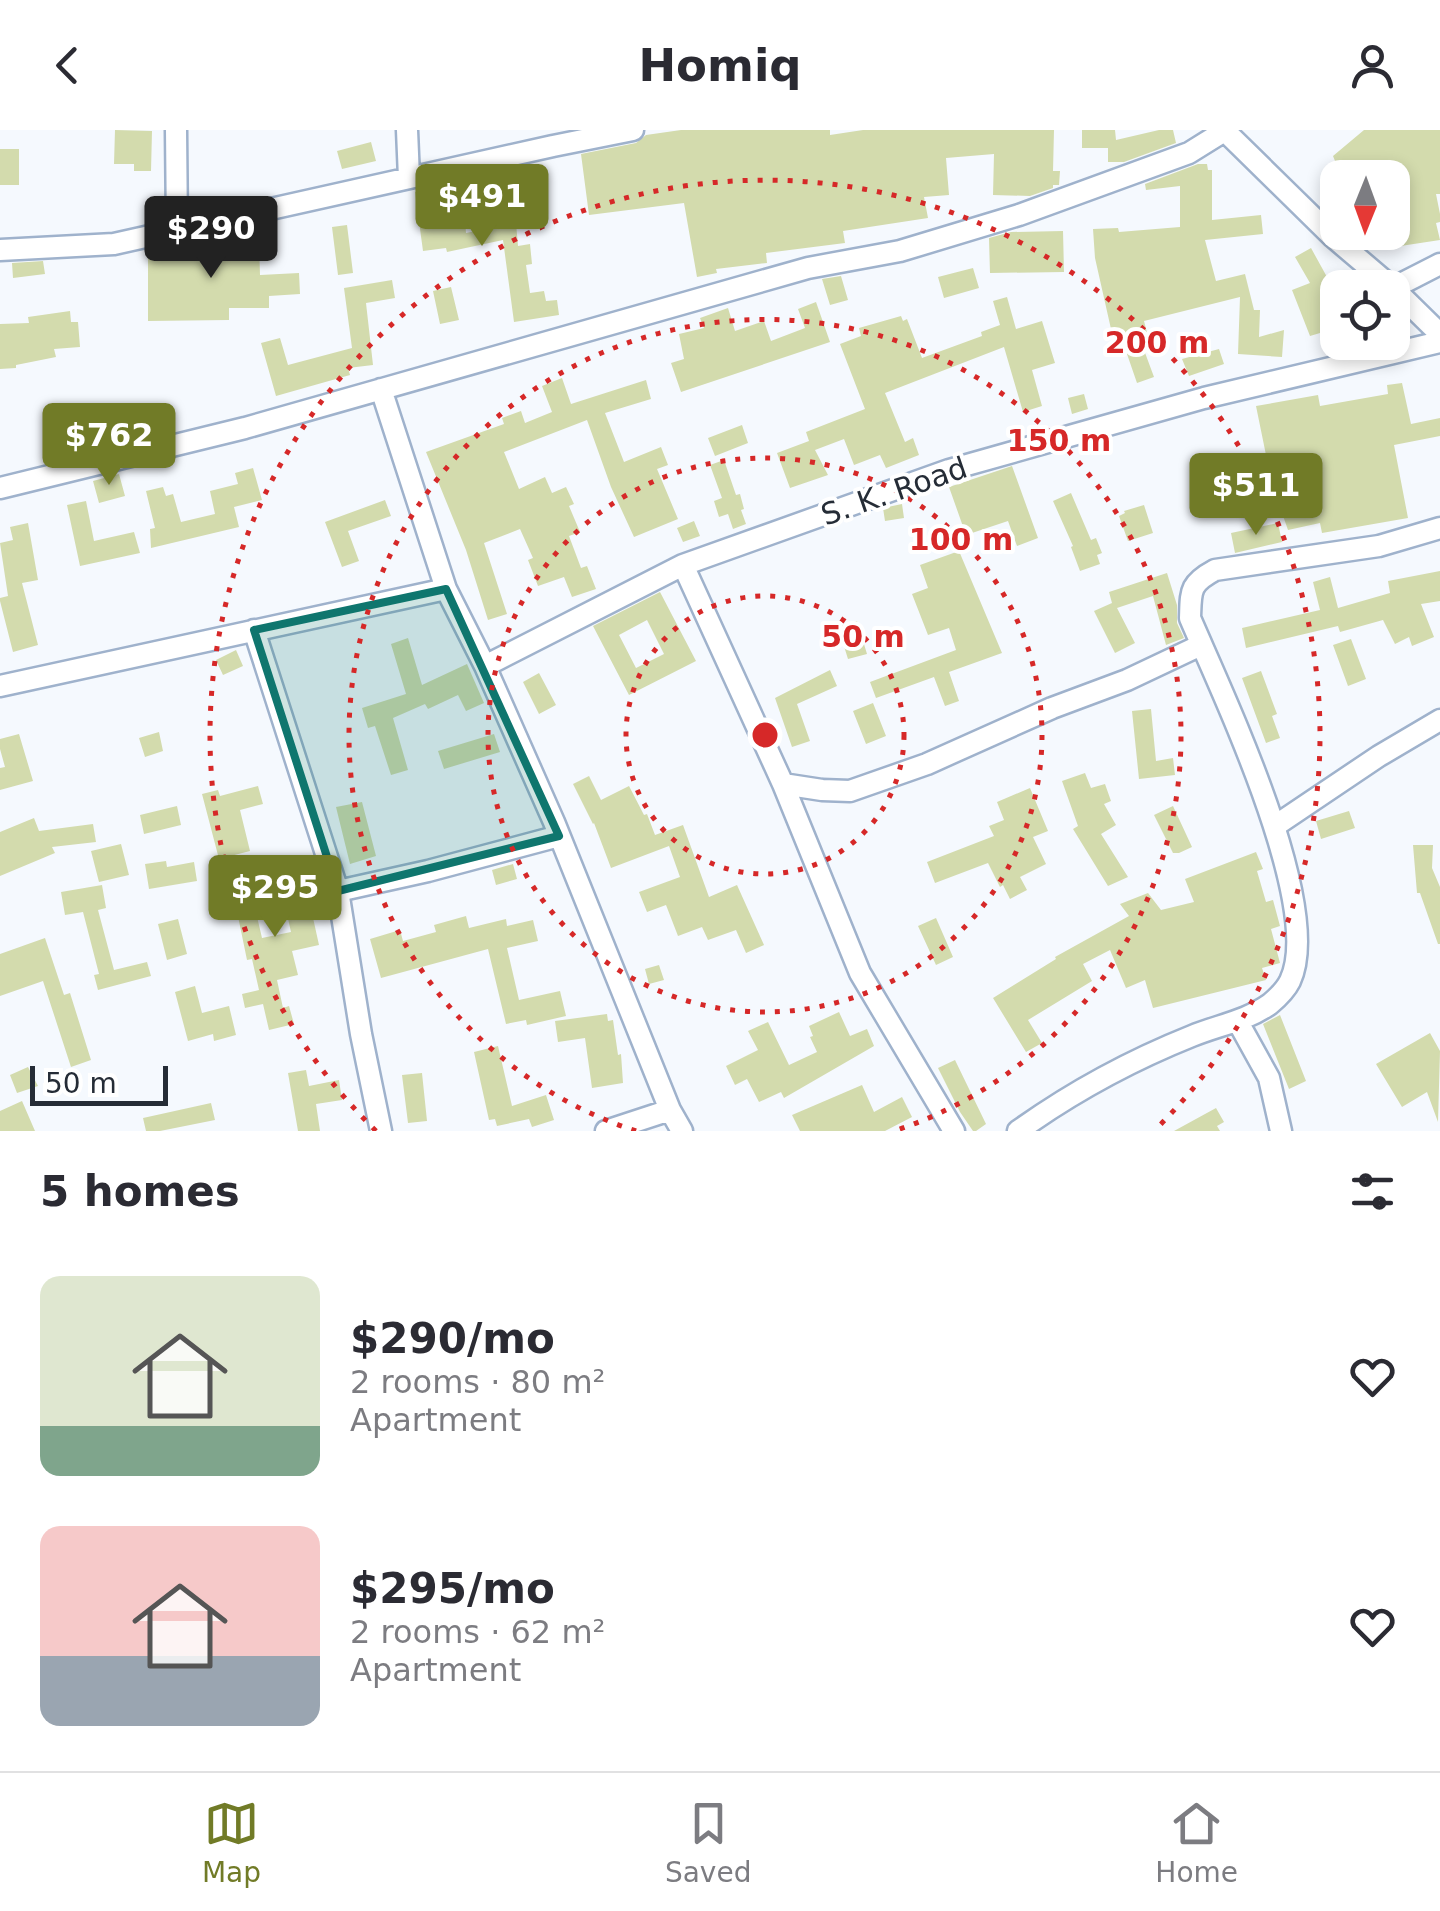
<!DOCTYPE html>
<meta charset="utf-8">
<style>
body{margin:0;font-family:"DejaVu Sans",sans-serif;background:#f2f2f3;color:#2b2b33;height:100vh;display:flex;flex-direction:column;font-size:38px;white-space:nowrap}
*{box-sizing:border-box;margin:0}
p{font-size:32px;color:#7c7c81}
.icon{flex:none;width:55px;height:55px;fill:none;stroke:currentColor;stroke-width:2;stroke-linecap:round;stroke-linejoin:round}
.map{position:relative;height:1001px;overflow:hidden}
.sheet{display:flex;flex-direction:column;background:#fff;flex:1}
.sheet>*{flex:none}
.needle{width:65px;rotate:181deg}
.fabs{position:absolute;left:1320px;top:30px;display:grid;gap:20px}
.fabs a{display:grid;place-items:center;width:90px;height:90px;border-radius:20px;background:#fff;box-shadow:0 5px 15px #0003;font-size:50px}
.scale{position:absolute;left:30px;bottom:25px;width:138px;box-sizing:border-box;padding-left:10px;border:5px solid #252c36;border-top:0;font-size:28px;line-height:35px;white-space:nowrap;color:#252c36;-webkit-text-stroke:8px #fff;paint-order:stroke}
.price{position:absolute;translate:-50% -85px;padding:0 22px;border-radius:10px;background:#717b27;color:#fff;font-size:32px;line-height:65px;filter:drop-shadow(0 2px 5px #0008)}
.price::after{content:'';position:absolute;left:50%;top:60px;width:30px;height:22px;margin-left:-15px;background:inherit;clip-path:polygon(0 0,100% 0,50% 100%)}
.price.active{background:#222;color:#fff}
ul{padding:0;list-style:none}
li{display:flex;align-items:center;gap:30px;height:250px;padding:0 40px}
li span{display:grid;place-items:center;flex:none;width:280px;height:200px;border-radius:20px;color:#555}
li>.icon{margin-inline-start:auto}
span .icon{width:120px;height:120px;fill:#fffc;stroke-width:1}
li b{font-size:42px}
h2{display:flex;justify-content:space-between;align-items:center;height:120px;padding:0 40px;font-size:42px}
header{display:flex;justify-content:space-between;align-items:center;height:130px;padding:0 40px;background:#fff;font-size:45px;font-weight:800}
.dock{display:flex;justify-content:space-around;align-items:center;height:140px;border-top:2px solid #e1e1e2;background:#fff;font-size:28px;color:#7c7c81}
.dock a{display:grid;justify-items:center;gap:5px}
.dock .active{color:#717b27}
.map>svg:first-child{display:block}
</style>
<header><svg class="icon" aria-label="back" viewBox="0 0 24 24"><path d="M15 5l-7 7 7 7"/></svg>Homiq<svg class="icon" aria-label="person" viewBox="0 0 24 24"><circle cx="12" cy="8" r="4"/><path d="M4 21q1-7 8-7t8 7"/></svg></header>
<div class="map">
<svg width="1440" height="1001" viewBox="0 0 1440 1001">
<rect width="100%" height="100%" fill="#f5f9fe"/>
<path fill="#d3dbad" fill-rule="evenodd" d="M 115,0 L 152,1 L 151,41 L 134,41 L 134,34 L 114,34 Z
M 681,0 L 830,0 L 830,5 L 863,0 L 1054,0 L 1053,41 L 1060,41 L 1059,55 L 1053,55 L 1053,58 L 1030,66 L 993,65 L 994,24 L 946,28 L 949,65 L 924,67 L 928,88 L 843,101 L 845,113 L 766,123 L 767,133 L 716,139 L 717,143 L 697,147 L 684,73 L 589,85 L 581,24 L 636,13 L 646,5 Z
M 1082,0 L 1115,0 L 1116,10 L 1159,0 L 1173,0 L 1176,13 L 1124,32 L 1108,32 L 1108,18 L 1082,18 Z
M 1364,0 L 1440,0 L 1440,64 L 1436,64 L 1440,84 L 1440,92 L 1436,93 L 1440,110 L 1394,117 L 1391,103 L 1395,102 L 1392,48 L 1342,48 L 1333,26 Z
M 371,12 L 376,31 L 342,39 L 337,21 Z
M 0,19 L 19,19 L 19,55 L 0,55 Z
M 1198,34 L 1207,34 L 1208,40 L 1212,40 L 1212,90 L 1261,85 L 1263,104 L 1205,110 L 1216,151 L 1245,144 L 1254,180 L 1260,180 L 1259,207 L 1284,200 L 1282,227 L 1238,224 L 1240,167 L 1144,191 L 1151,218 L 1144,220 L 1154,247 L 1137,253 L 1118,198 L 1111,199 L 1095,128 L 1093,99 L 1118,98 L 1119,102 L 1180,97 L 1180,56 L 1146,60 L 1145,54 Z
M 447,54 L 449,80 L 464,79 L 466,103 L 516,93 L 518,116 L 530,114 L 532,134 L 526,135 L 530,163 L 544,161 L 546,171 L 557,170 L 559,185 L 514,192 L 503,110 L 447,122 L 446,118 L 423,121 L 415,62 L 431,61 L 430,57 Z
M 347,95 L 353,143 L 338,145 L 332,97 Z
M 1063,101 L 1064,142 L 990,143 L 989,108 L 1011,102 Z
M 200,109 L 259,111 L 260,145 L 299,143 L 300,164 L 269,166 L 269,178 L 229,178 L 229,190 L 148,191 L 148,121 Z
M 1311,118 L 1327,147 L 1334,144 L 1339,158 L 1338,161 L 1327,165 L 1338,198 L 1338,207 L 1322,212 L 1320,203 L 1310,206 L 1292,160 L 1310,153 L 1295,127 Z
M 43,131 L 45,144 L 13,148 L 12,133 Z
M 973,138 L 979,158 L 944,168 L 938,147 Z
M 841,146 L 848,170 L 830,175 L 822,149 Z
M 392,150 L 395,168 L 366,173 L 373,235 L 348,238 L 350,245 L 276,266 L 261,213 L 280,208 L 288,235 L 352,218 L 344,158 Z
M 451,157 L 459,190 L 440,194 L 433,161 Z
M 1007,167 L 1016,199 L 1042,191 L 1055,233 L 1032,240 L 1042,276 L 1023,282 L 1004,217 L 885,263 L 905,312 L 913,308 L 919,325 L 886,338 L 880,325 L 854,335 L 844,309 L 815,320 L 828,345 L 790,358 L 777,323 L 809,311 L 806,302 L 865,279 L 840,214 L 861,206 L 859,198 L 901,186 L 903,191 L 907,189 L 922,228 L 982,206 L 981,202 L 1000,195 L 993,171 Z
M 816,172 L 830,212 L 681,262 L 671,233 L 684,229 L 679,204 L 704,198 L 700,188 L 728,178 L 735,201 L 764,191 L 771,211 L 805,198 L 798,179 Z
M 70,181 L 71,192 L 78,192 L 80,217 L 54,219 L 56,227 L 16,235 L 16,238 L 0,239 L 0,194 L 29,193 L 28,187 Z
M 1219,219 L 1224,234 L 1189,246 L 1182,229 Z
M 562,248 L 571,274 L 646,250 L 651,269 L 605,283 L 624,332 L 661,317 L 668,335 L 657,339 L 678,389 L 634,407 L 611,357 L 587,290 L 504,322 L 519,359 L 545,347 L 552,363 L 566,357 L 574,374 L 569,376 L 580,402 L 569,406 L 581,438 L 587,436 L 596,459 L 572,467 L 564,447 L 538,456 L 528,430 L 533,428 L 520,399 L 484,413 L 507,484 L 488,490 L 466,420 L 426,322 L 504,294 L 502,288 L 521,281 L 525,293 L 552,282 L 542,256 Z
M 1402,253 L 1411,294 L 1440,288 L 1440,306 L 1394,315 L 1408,388 L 1322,403 L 1320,393 L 1288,400 L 1262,326 L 1266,325 L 1256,276 L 1318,265 L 1320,276 L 1388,264 L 1387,255 Z
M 1084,264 L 1088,279 L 1072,284 L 1068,268 Z
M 742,295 L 748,313 L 715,326 L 708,308 Z
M 724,330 L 736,365 L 740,364 L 744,379 L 741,380 L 746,394 L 733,399 L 728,384 L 719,387 L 714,371 L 722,368 L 710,335 Z
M 1012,336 L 1038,408 L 1017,416 L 1008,391 L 966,405 L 949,357 Z
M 253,338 L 262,370 L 234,377 L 239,397 L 151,418 L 150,399 L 155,398 L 146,361 L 163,357 L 166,366 L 173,364 L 181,392 L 215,384 L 210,361 L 238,354 L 235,343 Z
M 119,344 L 125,366 L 99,373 L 93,351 Z
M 1071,363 L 1091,410 L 1096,408 L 1102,423 L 1097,425 L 1100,434 L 1080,441 L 1071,417 L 1073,416 L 1053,371 Z
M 385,370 L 391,386 L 348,401 L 359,431 L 342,437 L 325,392 Z
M 86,371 L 94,411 L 134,402 L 140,423 L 80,436 L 67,375 Z
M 902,374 L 904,388 L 885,391 L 883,378 Z
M 1144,375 L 1153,403 L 1128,411 L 1119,386 L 1125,383 L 1124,381 Z
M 694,391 L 700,406 L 683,412 L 677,398 Z
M 28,393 L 38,450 L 22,453 L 38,515 L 13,522 L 0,471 L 0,468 L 8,466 L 0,413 L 13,410 L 10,397 Z
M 1278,393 L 1282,412 L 1235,423 L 1231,403 Z
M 959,421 L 1002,523 L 949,542 L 959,571 L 945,576 L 934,547 L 876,568 L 870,552 L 956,520 L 949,498 L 928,505 L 912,464 L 928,458 L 920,435 Z
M 1440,441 L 1440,471 L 1421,474 L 1434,507 L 1412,516 L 1409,507 L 1395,514 L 1383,490 L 1340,502 L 1338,496 L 1246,518 L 1242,498 L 1320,480 L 1313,452 L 1330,447 L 1338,478 L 1390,463 L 1388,451 Z
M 1167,443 L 1177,475 L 1177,493 L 1184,508 L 1166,515 L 1153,466 L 1117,478 L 1135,513 L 1115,523 L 1094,481 L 1112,473 L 1109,462 Z
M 660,462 L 696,531 L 629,565 L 593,496 ZM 647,490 L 664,524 L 636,538 L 619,505 Z
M 857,491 L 867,524 L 848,529 L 838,497 Z
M 408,508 L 422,555 L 467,534 L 484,573 L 466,581 L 458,565 L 428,579 L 425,574 L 393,588 L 408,640 L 391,645 L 375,596 L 368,598 L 362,578 L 406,564 L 391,514 Z
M 1351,509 L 1366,549 L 1348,556 L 1333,515 Z
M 236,520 L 243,536 L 223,545 L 216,530 Z
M 830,540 L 837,556 L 797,574 L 810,611 L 792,617 L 775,568 Z
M 1261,541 L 1277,584 L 1272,586 L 1280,608 L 1266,613 L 1242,548 Z
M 539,543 L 556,575 L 539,584 L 523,552 Z
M 873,573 L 886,606 L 866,614 L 853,581 Z
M 1151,579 L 1156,631 L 1173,628 L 1175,645 L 1139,649 L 1132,581 Z
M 159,602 L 163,621 L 145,627 L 139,608 Z
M 19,604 L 33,651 L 0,660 L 0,638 L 5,637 L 0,619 L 0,609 Z
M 494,604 L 500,622 L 444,639 L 438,621 Z
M 1085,643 L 1091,658 L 1105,654 L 1111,671 L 1104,674 L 1116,695 L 1101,704 L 1128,747 L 1108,756 L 1073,699 L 1078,696 L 1062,651 Z
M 589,646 L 601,670 L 629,656 L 644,685 L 647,684 L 655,705 L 683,695 L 709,767 L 737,755 L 764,815 L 746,823 L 736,800 L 708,810 L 702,797 L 678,806 L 666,775 L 647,782 L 639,762 L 680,747 L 669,716 L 611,738 L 594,693 L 593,694 L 573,654 Z
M 258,656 L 263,674 L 240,680 L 250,721 L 219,729 L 202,664 L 218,660 L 220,666 Z
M 1030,658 L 1048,701 L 1033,707 L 1046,734 L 1020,747 L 1027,760 L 1010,769 L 1003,755 L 1000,757 L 988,733 L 935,753 L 927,732 L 994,706 L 989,696 L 1004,690 L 997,672 Z
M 362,672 L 376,726 L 350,734 L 336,677 Z
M 177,676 L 181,695 L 144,704 L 140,685 Z
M 1173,676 L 1192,717 L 1179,723 L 1173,723 L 1154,685 Z
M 1349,681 L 1355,698 L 1321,709 L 1316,691 Z
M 34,688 L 39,701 L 93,694 L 96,712 L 52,717 L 55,723 L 0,746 L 0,702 Z
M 121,714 L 129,745 L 99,752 L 91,721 Z
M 1413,715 L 1433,715 L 1432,738 L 1440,757 L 1440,814 L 1438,814 L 1420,763 L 1417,763 Z
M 1256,722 L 1263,739 L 1257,741 L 1266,772 L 1273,770 L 1280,796 L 1271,799 L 1280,833 L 1262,838 L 1266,850 L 1153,878 L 1145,850 L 1126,858 L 1110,820 L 1083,834 L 1092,851 L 1028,890 L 1042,913 L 1026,922 L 993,868 L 1056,829 L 1055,827 L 1129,786 L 1120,774 L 1148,763 L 1161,780 L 1194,772 L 1185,749 Z
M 166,731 L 167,737 L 194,732 L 197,751 L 149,759 L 145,734 Z
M 513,734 L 517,749 L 496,755 L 492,740 Z
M 304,747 L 319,815 L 292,821 L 298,845 L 277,850 L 283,878 L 289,876 L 294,894 L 269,900 L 263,874 L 245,878 L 242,864 L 259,860 L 252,829 L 247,830 L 233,762 ZM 284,771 L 291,802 L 262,808 L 255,778 Z
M 102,755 L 106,778 L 98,780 L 114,840 L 147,832 L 151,846 L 98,860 L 94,845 L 99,844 L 83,782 L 65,785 L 61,762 Z
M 466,786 L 469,798 L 506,789 L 507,796 L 533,790 L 538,811 L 507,818 L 519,870 L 560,861 L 566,886 L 527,895 L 526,890 L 506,894 L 488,819 L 381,848 L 370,809 L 400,800 L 403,811 L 436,802 L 434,795 Z
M 936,788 L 953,827 L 936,835 L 918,796 Z
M 178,789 L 187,824 L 167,830 L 158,794 Z
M 45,808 L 64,865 L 70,863 L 91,930 L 71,937 L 43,851 L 0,866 L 0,824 Z
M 659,835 L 664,850 L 649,854 L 645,839 Z
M 195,856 L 202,883 L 229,876 L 236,905 L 214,911 L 213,904 L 188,911 L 175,862 Z
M 839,882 L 850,906 L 867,899 L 874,916 L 784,968 L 781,962 L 759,972 L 747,949 L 735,955 L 726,936 L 758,920 L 748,901 L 768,892 L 789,935 L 817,922 L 810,907 L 813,906 L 809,896 Z
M 607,884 L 608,891 L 613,890 L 618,925 L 621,924 L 623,953 L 592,958 L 585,908 L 558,912 L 555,891 Z
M 1280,885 L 1306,951 L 1289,959 L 1263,894 Z
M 1430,903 L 1440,921 L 1438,992 L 1427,962 L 1402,977 L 1376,934 Z
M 498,916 L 512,976 L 546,965 L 554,990 L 532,997 L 529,989 L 497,996 L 495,989 L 489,990 L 474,922 Z
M 955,930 L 986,994 L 976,1001 L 973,1001 L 960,982 L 938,938 Z
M 28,937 L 38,956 L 17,963 L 10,945 Z
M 306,940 L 309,956 L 339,950 L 342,970 L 316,974 L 320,1001 L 298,1001 L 288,943 Z
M 422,943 L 427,991 L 408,993 L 402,945 Z
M 862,955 L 874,982 L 902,967 L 912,987 L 885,1001 L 800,1001 L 792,985 Z
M 22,971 L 35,1001 L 0,1001 L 0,981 Z
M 211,973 L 215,990 L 160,1001 L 146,1001 L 143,988 Z
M 1216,978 L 1224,992 L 1217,996 L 1220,1001 L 1174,1001 Z"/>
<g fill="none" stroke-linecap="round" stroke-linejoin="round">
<defs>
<path id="minor" d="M 176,0 L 177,100
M 407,0 L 409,48
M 1224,0 L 1333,107 L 1393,158 L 1440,204
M 0,120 L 114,114 L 553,16 L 633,0
M 1393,158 L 1440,134
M 381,259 L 446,459 L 485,536 L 554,692 L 670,980 L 682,1001
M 0,358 L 245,298 L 808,138 L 900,121 L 1019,85 L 1189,23 L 1226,0
M 683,435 L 783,654 L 860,843 L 954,1001
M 254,500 L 338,761 L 361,904 L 381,1001
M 485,536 L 683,435 L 949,340 L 1204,268 L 1440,212
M 0,556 L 446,459
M 783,654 L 822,660 L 850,661 L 927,634 L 1052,578 L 1127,550 L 1201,515
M 1275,696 L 1379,626 L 1440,590
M 338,761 L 428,741 L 559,706
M 1238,892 L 1269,948 L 1281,1001
M 606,1001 L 670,980
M 1018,1001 C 1071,963 1132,930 1192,906 C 1219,895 1246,891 1270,874 C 1276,869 1286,859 1290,851 C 1325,777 1222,563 1190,488 C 1191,461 1189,454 1215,440 L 1379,416 L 1440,398"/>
</defs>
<use href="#minor" stroke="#9fb2cc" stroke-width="25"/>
<use href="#minor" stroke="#fff" stroke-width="20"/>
</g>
<path fill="#0f766e" fill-opacity="0.2" stroke="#0f766e" stroke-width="8" stroke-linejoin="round" d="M 446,459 L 559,706 L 338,761 L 254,500 Z"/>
<g fill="none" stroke="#d62828" stroke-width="5" stroke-dasharray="5 10">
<circle cx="765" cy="605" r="139"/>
<circle cx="765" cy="605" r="277"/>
<path d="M636 1001A416 416 0 1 1 894 1001"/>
<path d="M376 1001A555 555 0 1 1 1154 1001"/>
</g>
<g text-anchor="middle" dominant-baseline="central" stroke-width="8" stroke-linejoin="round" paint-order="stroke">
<g font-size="30" fill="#252c36" stroke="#fff">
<text transform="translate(894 361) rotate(-19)">S. K. Road</text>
</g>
</g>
<circle cx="765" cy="605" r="15" fill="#d62828" stroke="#fff" stroke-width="5"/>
<g font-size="30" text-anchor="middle" font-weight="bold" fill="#d62828" stroke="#fff" stroke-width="8" stroke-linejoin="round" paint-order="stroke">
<text x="1157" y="223">200 m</text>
<text x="1059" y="321">150 m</text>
<text x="961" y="420">100 m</text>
<text x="863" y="517">50 m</text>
</g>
</svg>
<div class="fabs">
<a><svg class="needle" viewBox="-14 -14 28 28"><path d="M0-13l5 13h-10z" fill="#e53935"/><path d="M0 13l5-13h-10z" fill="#7c7c81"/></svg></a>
<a><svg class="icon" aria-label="locate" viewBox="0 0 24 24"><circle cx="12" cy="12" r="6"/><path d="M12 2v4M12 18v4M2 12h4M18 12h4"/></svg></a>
</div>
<div class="scale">50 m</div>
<b class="price" style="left:482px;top:119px">$491</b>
<b class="price active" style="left:211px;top:151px">$290</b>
<b class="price" style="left:109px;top:358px">$762</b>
<b class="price" style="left:1256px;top:408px">$511</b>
<b class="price" style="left:275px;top:810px">$295</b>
</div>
<section class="sheet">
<h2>5 homes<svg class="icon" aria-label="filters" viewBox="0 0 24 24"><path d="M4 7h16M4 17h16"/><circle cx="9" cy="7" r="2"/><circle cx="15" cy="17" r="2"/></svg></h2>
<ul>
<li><span style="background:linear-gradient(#dfe7d0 75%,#7fa58c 0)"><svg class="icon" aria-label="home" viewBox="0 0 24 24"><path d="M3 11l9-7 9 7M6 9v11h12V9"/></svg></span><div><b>$290/mo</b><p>2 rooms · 80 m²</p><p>Apartment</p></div><svg class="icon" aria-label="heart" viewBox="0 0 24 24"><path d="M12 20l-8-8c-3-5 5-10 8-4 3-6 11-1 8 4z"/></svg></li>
<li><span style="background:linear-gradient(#f6c9c9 65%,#9aa5b1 0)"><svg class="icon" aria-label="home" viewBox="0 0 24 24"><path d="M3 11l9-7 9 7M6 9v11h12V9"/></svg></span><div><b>$295/mo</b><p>2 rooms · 62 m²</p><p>Apartment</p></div><svg class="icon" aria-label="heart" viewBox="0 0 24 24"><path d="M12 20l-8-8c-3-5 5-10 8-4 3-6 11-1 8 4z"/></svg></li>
</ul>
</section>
<nav class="dock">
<a class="active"><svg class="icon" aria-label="map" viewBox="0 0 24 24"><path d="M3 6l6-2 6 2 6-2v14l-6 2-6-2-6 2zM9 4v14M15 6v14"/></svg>Map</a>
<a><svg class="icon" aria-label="saved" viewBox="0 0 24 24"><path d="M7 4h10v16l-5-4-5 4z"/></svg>Saved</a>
<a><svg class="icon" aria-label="home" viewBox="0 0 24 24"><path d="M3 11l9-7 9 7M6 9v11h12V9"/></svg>Home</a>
</nav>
